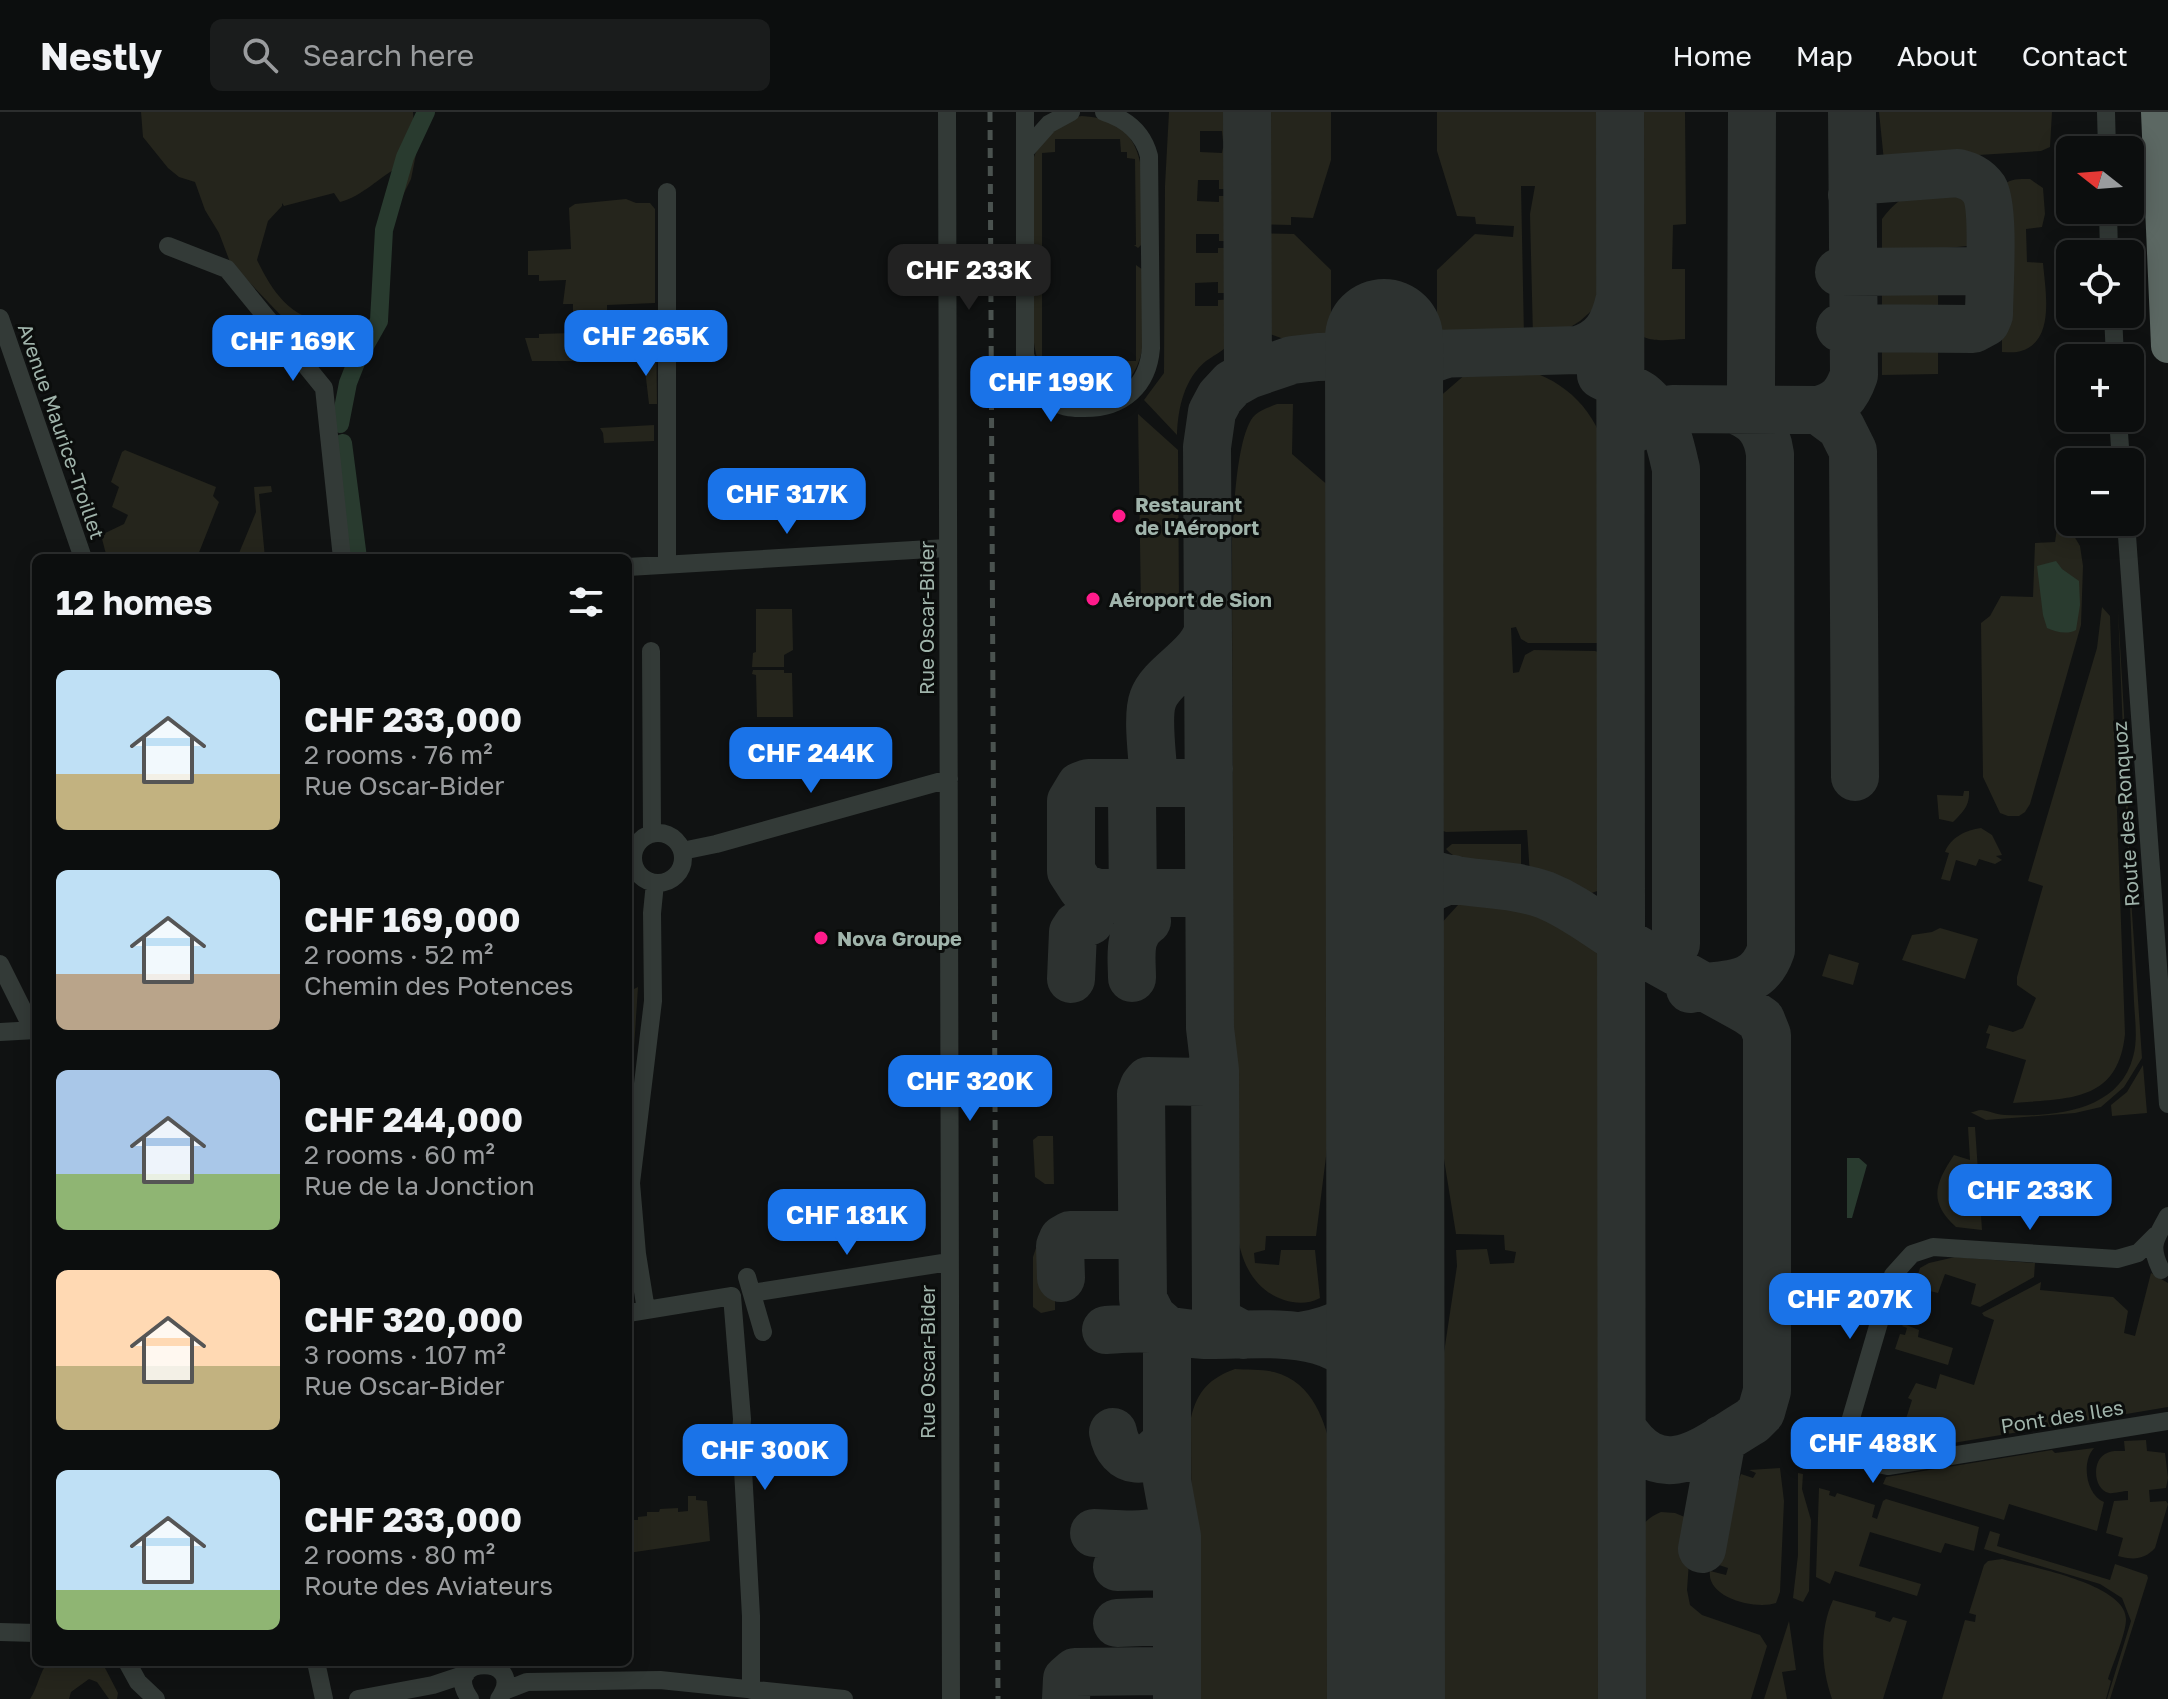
<!DOCTYPE html>
<meta charset="utf-8">
<style>
body{margin:0;font-family:"Golos Text",sans-serif;background:#1a1c1c;color:#f1f3f6;height:100vh;display:flex;flex-direction:column;font-size:30px;white-space:nowrap}
*{box-sizing:border-box;margin:0}
p{font-size:26px;color:#9a9c9e}
.icon{flex:none;width:44px;height:44px;fill:none;stroke:currentColor;stroke-width:2;stroke-linecap:round;stroke-linejoin:round}
.map{position:relative;flex:1;overflow:hidden}
.side{position:absolute;left:32px;top:442px;width:600px;height:1112px;display:flex;flex-direction:column;background:#0c0e0e;border-radius:12px;box-shadow:0 4px 20px #0003,0 0 0 2px #2c2e2e}
.side>*{flex:none}
.needle{width:52px;rotate:287deg}
.fabs{position:absolute;left:2056px;top:24px;display:grid;gap:16px}
.fabs a{display:grid;place-items:center;width:88px;height:88px;border-radius:12px;background:#0c0e0e;box-shadow:0 4px 20px #0003,0 0 0 2px #2c2e2e;font-size:40px}
.price{position:absolute;translate:-50% -68px;padding:0 18px;border-radius:16px;background:#1a73e8;color:#fff;font-size:26px;line-height:52px;filter:drop-shadow(0 2px 4px #0008)}
.price::after{content:'';position:absolute;left:50%;top:48px;width:24px;height:18px;margin-left:-12px;background:inherit;clip-path:polygon(0 0,100% 0,50% 100%)}
.price.current{background:#222;color:#fff}
ul{padding:0;list-style:none}
li{display:flex;align-items:center;gap:24px;height:200px;padding:0 24px}
li span{display:grid;place-items:center;flex:none;width:224px;height:160px;border-radius:12px;color:#555}
li>.icon{margin-inline-start:auto}
span .icon{width:96px;height:96px;fill:#fffc;stroke-width:1}
li b{font-size:34px}
h2{display:flex;justify-content:space-between;align-items:center;height:96px;padding:0 24px;font-size:34px}
header{display:flex;align-items:center;gap:48px;box-sizing:border-box;height:112px;padding:0 40px;background:#0c0e0e;border-bottom:2px solid #2c2e2e}
header strong{font-size:38px}
nav{display:flex;gap:44px;margin-inline-start:auto;font-size:28px}
.search{width:560px;height:72px;background:#1a1c1c;display:flex;align-items:center;gap:20px;box-sizing:border-box;padding:0 28px;border-radius:12px;color:#9a9c9e;font-size:30px}
.map>svg:first-child{display:block}
</style>
<header>
<strong>Nestly</strong>
<div class="search"><svg class="icon" aria-label="search" viewBox="0 0 24 24"><circle cx="10" cy="10" r="6"/><path d="M15 15l6 6"/></svg>Search here</div>
<nav><a>Home</a><a>Map</a><a>About</a><a>Contact</a></nav>
</header>
<div class="map">
<svg width="2168" height="1587" viewBox="0 0 2168 1587">
<rect width="100%" height="100%" fill="#101212"/>
<path fill="#25251c" d="M 141,0 L 413,0 L 416,42 L 411,67 L 395,99 L 390,134 L 384,139 L 379,135 C 380,106 382,85 403,63 L 400,54 C 379,65 363,84 340,90 L 334,81 L 284,94 L 282,91 L 282,94 L 268,109 L 257,148 C 272,179 291,208 327,209 L 336,224 L 325,234 L 309,233 L 230,150 L 219,121 L 205,98 L 195,70 L 179,65 L 168,56 L 143,25 Z
M 1169,0 L 1238,0 L 1238,29 L 1223,29 L 1222,19 L 1200,19 L 1200,40 L 1222,41 L 1223,36 L 1238,36 L 1239,77 L 1219,77 L 1219,68 L 1198,68 L 1197,89 L 1219,90 L 1219,84 L 1238,84 L 1238,129 L 1219,129 L 1219,122 L 1196,122 L 1196,141 L 1218,141 L 1218,136 L 1238,136 L 1238,181 L 1218,181 L 1218,170 L 1195,171 L 1195,194 L 1218,194 L 1218,188 L 1238,187 C 1238,198 1240,215 1235,225 C 1229,236 1216,242 1206,249 C 1184,267 1178,296 1177,323 L 1144,288 L 1164,261 L 1165,74 Z
M 1254,0 L 1331,0 L 1331,48 L 1313,106 L 1291,105 L 1291,113 L 1255,112 Z
M 1437,0 L 1608,0 L 1609,161 L 1597,194 L 1580,209 L 1558,223 L 1533,225 L 1530,102 L 1535,74 L 1521,74 L 1524,225 L 1437,226 L 1437,158 L 1475,122 L 1513,125 L 1514,114 L 1476,112 L 1475,105 L 1457,104 L 1437,39 Z
M 1632,0 L 1685,0 L 1686,112 L 1673,113 L 1672,157 L 1685,157 L 1685,227 C 1665,228 1641,233 1631,212 Z
M 1879,0 L 2052,0 L 2050,35 L 2041,39 L 1884,49 Z
M 1082,4 C 1156,8 1142,77 1143,131 L 1138,136 L 1134,133 L 1136,133 L 1135,47 L 1127,46 L 1127,40 L 1121,40 L 1120,27 L 1055,27 L 1055,40 L 1042,41 L 1042,134 L 1045,137 L 1041,140 L 1034,138 L 1034,45 C 1040,26 1063,6 1082,4 Z
M 2030,67 L 2043,76 L 2045,102 L 2042,115 L 2026,117 L 2027,150 L 2043,151 C 2045,177 2056,229 2021,239 C 2016,241 2008,240 2002,240 L 2002,75 C 2008,66 2021,67 2030,67 Z
M 1919,80 C 1943,80 1976,76 1975,109 C 1974,120 1973,125 1967,134 L 1938,137 L 1938,262 L 1882,263 L 1882,107 C 1893,92 1902,85 1919,80 Z
M 626,87 L 636,91 L 650,91 L 655,97 L 655,191 L 607,193 L 607,222 L 649,222 L 650,208 L 656,207 L 657,292 L 649,292 L 644,249 L 532,249 L 525,226 L 539,226 L 539,222 L 573,221 L 573,192 L 563,192 L 566,168 L 539,169 L 539,163 L 528,163 L 528,139 L 571,137 L 569,96 L 575,92 Z
M 1255,121 L 1294,122 L 1331,158 L 1331,226 L 1281,226 L 1270,222 L 1261,214 L 1255,196 Z
M 1038,153 L 1044,153 L 1042,157 L 1042,246 L 1054,246 L 1054,261 L 1044,263 C 1027,233 1034,191 1033,157 Z
M 1136,153 L 1143,158 C 1143,194 1153,249 1123,273 L 1123,249 L 1136,249 Z
M 1496,254 C 1551,255 1595,290 1607,344 L 1607,522 L 1598,531 L 1528,531 L 1521,527 L 1516,515 L 1511,516 L 1513,561 L 1519,560 L 1525,543 L 1534,538 L 1595,539 L 1604,542 L 1610,551 L 1608,764 L 1604,776 C 1576,791 1558,775 1530,764 L 1527,718 L 1446,720 L 1438,717 L 1437,287 L 1467,261 Z
M 1115,262 L 1117,278 C 1097,287 1081,287 1062,278 L 1062,265 Z
M 1277,292 L 1293,292 L 1292,342 L 1331,376 L 1332,1020 L 1329,1021 L 1316,1124 L 1266,1124 L 1265,1138 L 1254,1141 L 1255,1151 L 1279,1153 L 1281,1138 L 1315,1138 L 1320,1186 C 1308,1192 1297,1192 1284,1188 C 1231,1170 1235,1103 1233,1057 L 1232,429 C 1234,398 1236,334 1251,308 C 1256,299 1267,296 1277,292 Z
M 1138,302 L 1178,338 L 1179,494 L 1141,495 Z
M 654,313 L 654,329 L 604,331 L 603,321 L 600,316 Z
M 125,338 L 216,375 L 213,384 L 219,390 L 198,443 L 203,446 L 107,446 L 101,423 L 124,412 L 128,403 L 112,395 L 119,375 L 111,370 L 122,340 Z
M 271,374 L 272,380 L 259,382 L 265,446 L 237,446 L 256,400 L 254,375 Z
M 2057,416 L 2074,424 L 2080,434 L 2083,454 L 2081,513 L 2030,692 L 2025,700 L 2019,704 L 2008,704 L 2000,701 L 1983,665 L 1981,511 L 1990,504 L 2001,484 L 2033,485 L 2035,431 L 2055,430 Z
M 2102,495 L 2110,504 L 2125,922 C 2118,991 2068,986 2013,991 L 2026,948 L 1986,936 L 1990,922 L 1986,921 L 1989,913 L 2013,920 L 2023,916 L 2036,886 L 2017,873 L 2017,865 L 2043,774 L 2028,769 L 2097,536 Z
M 756,497 L 792,497 L 793,538 L 784,543 L 784,555 L 752,555 L 753,541 L 756,540 Z
M 2118,497 L 2127,654 L 2130,772 L 2142,946 L 2124,975 L 2101,995 L 2075,1001 L 1986,1008 L 1970,1000 C 1974,1001 1977,998 1981,998 C 1986,998 1998,1003 2005,1003 C 2052,1005 2119,1000 2133,945 C 2138,928 2135,908 2134,890 Z
M 753,558 L 784,558 L 784,561 L 792,561 L 793,605 L 757,605 L 756,563 L 752,562 Z
M 1964,679 L 1969,679 C 1970,694 1962,701 1953,710 L 1939,707 L 1937,683 L 1963,684 Z
M 1981,716 L 1992,723 L 2002,743 L 1996,744 L 2002,748 L 1995,752 L 1979,747 L 1976,754 L 1956,748 L 1950,769 L 1941,767 L 1949,741 L 1945,740 C 1951,725 1966,718 1981,716 Z
M 1452,732 L 1521,732 L 1521,761 C 1498,756 1462,755 1446,737 Z
M 1484,784 C 1526,788 1580,804 1599,845 C 1603,853 1605,862 1607,870 L 1609,1587 L 1439,1587 L 1439,1274 L 1457,1154 L 1456,1138 L 1487,1137 L 1490,1152 L 1514,1151 L 1516,1140 L 1505,1138 L 1504,1123 L 1456,1122 L 1439,1016 L 1438,815 L 1458,793 Z
M 1940,816 L 1978,827 L 1965,867 L 1902,848 L 1912,823 L 1932,820 Z
M 1829,842 L 1859,851 L 1853,873 L 1822,864 Z
M 638,875 L 628,1028 L 628,880 Z
M 2143,953 L 2147,1001 L 2112,1004 L 2111,993 L 2127,980 Z
M 1968,1015 L 1975,1015 L 1982,1118 L 1956,1115 C 1928,1089 1935,1072 1954,1043 L 1970,1048 Z
M 1038,1024 L 1053,1024 L 1054,1072 L 1045,1072 L 1035,1065 L 1033,1028 Z
M 1036,1136 L 1055,1136 L 1055,1198 L 1041,1201 L 1033,1195 L 1033,1145 Z
M 1955,1145 L 2035,1151 L 2034,1165 L 1980,1195 L 1971,1192 L 1976,1172 L 1945,1162 L 1938,1181 L 1914,1175 L 1920,1156 L 1929,1151 Z
M 2151,1161 L 2168,1171 L 2168,1295 L 1905,1339 C 1887,1341 1875,1340 1866,1322 L 1870,1321 L 1895,1327 L 1896,1322 L 1883,1316 L 1885,1311 L 1903,1316 L 1912,1288 L 1908,1286 L 1916,1271 L 1936,1277 L 1940,1262 L 1974,1273 L 1994,1208 L 1984,1204 L 1982,1201 L 2041,1170 L 2040,1178 L 2113,1185 L 2128,1199 L 2124,1221 L 2135,1224 Z
M 1904,1212 L 1919,1218 L 1918,1225 L 1953,1236 L 1948,1253 L 1895,1237 L 1900,1222 L 1905,1223 L 1907,1216 L 1902,1214 Z
M 1235,1257 C 1247,1258 1262,1257 1274,1260 C 1314,1271 1325,1309 1333,1345 L 1333,1587 L 1192,1587 L 1191,1306 C 1197,1279 1210,1266 1235,1257 Z
M 2146,1328 L 2147,1339 L 2165,1341 L 2168,1366 L 2166,1376 L 2149,1378 L 2150,1390 L 2166,1389 L 2168,1392 L 2155,1436 C 2144,1448 2133,1448 2118,1444 L 2123,1426 L 2106,1421 L 2114,1389 L 2128,1388 L 2128,1379 C 2122,1379 2113,1382 2109,1381 C 2093,1377 2092,1349 2105,1342 C 2111,1338 2118,1339 2125,1339 L 2124,1329 Z
M 2094,1336 C 2081,1350 2086,1383 2104,1390 L 2097,1419 L 2009,1392 L 2004,1408 L 1883,1372 L 1886,1365 L 2052,1338 L 2055,1341 Z
M 1780,1356 L 1784,1389 L 1780,1480 L 1776,1491 C 1756,1498 1706,1486 1710,1459 L 1726,1463 L 1728,1456 L 1713,1451 L 1721,1420 L 1741,1362 L 1753,1366 L 1756,1361 L 1749,1358 Z
M 1798,1361 L 1803,1362 L 1802,1377 L 1811,1408 L 1809,1479 L 1803,1490 L 1793,1486 L 1798,1443 Z
M 1819,1376 L 1830,1379 L 1829,1383 L 1835,1385 L 1837,1381 L 1875,1393 L 1872,1405 L 1877,1407 L 1883,1389 L 1886,1387 L 1979,1415 L 1974,1439 L 1945,1431 L 1941,1441 L 1870,1420 L 1859,1454 L 1921,1472 L 1917,1484 L 1835,1459 L 1830,1472 L 1816,1465 Z
M 688,1384 L 696,1384 L 696,1388 L 707,1389 L 710,1429 L 628,1441 L 628,1408 L 638,1408 L 638,1405 L 647,1404 L 647,1400 L 659,1400 L 660,1397 L 678,1396 L 678,1400 L 688,1399 Z
M 1661,1400 L 1675,1401 L 1692,1408 L 1687,1478 L 1690,1493 L 1702,1503 L 1760,1523 L 1767,1534 L 1751,1587 L 1636,1587 L 1636,1426 C 1642,1412 1647,1406 1661,1400 Z
M 1990,1419 L 2000,1422 L 1997,1434 L 2110,1468 L 2115,1452 L 2147,1463 L 2148,1466 L 2110,1587 L 2107,1587 L 2131,1509 L 2122,1486 L 2100,1472 L 1984,1437 Z
M 2002,1447 C 2030,1455 2126,1472 2126,1507 C 2126,1522 2113,1551 2108,1567 L 2111,1569 L 2106,1587 L 1942,1587 L 1965,1508 L 1975,1510 L 1976,1503 L 1969,1501 L 1984,1453 L 1988,1449 Z
M 1833,1488 L 1876,1500 L 1875,1505 L 1890,1510 L 1893,1505 L 1907,1509 L 1883,1587 L 1832,1587 C 1821,1555 1819,1519 1833,1488 Z
M 1789,1509 L 1796,1558 L 1782,1560 L 1787,1587 L 1764,1587 Z
M 48,1550 L 88,1550 L 93,1553 L 104,1554 L 118,1581 L 117,1587 L 109,1587 L 97,1570 L 89,1567 L 71,1580 L 69,1587 L 30,1587 C 38,1575 39,1561 48,1550 Z"/>
<path fill="#293b2f" d="M 2056,449 L 2062,457 L 2079,469 L 2080,493 L 2076,518 C 2067,523 2056,520 2047,516 L 2043,503 L 2037,454 Z
M 1847,1046 L 1859,1046 L 1867,1053 L 1852,1106 L 1847,1106 Z"/>
<g fill="none" stroke-linecap="round" stroke-linejoin="round">
<path stroke="#293b2f" stroke-width="18" d="M 340,312 L 348,271 L 357,248 L 379,209 L 384,118 L 405,45 L 426,0
M 343,331 L 358,446"/>
<path stroke="#2d3230" stroke-width="48" d="M 1247,0 L 1248,263
M 1620,0 L 1622,1587
M 1839,160 L 1974,159 L 1980,158 L 1989,146
M 1840,216 L 1973,217 L 1986,210 L 1989,203 C 1989,178 1995,95 1984,77 C 1977,67 1969,64 1958,61 L 1866,68 L 1859,72 L 1852,83
M 1601,263 C 1613,269 1629,275 1641,283 C 1664,301 1670,330 1676,357 L 1676,832
M 1735,298 L 1744,293 L 1751,279 L 1752,0
M 1818,298 L 1841,315 L 1853,339 L 1855,665
M 1634,317 L 1656,300 L 1672,297 L 1818,298 C 1839,293 1847,283 1854,263 L 1852,0
M 1385,322 C 1390,277 1401,255 1447,242
M 1209,657 L 1198,669 L 1189,671 L 1088,671 L 1080,674 L 1071,689 L 1071,759 L 1082,776 L 1098,781 L 1190,781 L 1204,774 L 1209,764
M 1168,671 L 1157,664 L 1153,657 C 1152,640 1147,603 1153,587 C 1162,562 1199,548 1208,519
M 1385,708 C 1390,727 1401,747 1419,757 C 1453,775 1505,768 1545,783 C 1575,795 1597,814 1624,830 C 1665,854 1707,876 1748,899 L 1761,908 L 1767,923 L 1767,1279 L 1761,1300 L 1752,1309 C 1706,1336 1662,1378 1622,1316
M 1385,826 C 1399,794 1420,777 1453,767
M 1132,866 C 1132,845 1127,822 1147,809 L 1135,799 L 1133,791 L 1132,687 L 1141,675 L 1150,671
M 1071,867 L 1073,820 L 1077,814 L 1090,809
M 1690,877 C 1727,871 1758,877 1771,838 L 1770,342 C 1767,319 1757,306 1735,298
M 1061,1166 L 1060,1134 L 1063,1127 L 1070,1123 L 1129,1123 L 1142,1132
M 1158,1213 L 1167,1234 L 1167,1369 L 1177,1424 L 1177,1587
M 1106,1218 C 1124,1217 1144,1215 1162,1218 C 1179,1220 1193,1223 1211,1223 C 1272,1223 1351,1210 1377,1283 C 1384,1300 1384,1319 1386,1337
M 1168,1219 L 1152,1205 L 1143,1187 L 1141,982 L 1144,974 L 1148,969 L 1205,970 L 1215,978
M 1243,1223 L 1221,1211 L 1216,1200 L 1215,958 L 1210,916 L 1207,335 L 1212,300 L 1220,285 L 1232,272 L 1248,263 L 1292,248 L 1318,245 L 1578,238 C 1605,230 1614,213 1620,186
M 1301,1224 C 1377,1211 1383,1173 1386,1105
M 1113,1320 C 1119,1354 1151,1355 1167,1326
M 1094,1421 C 1115,1421 1164,1429 1174,1408
M 1702,1437 L 1722,1327
M 1117,1455 L 1167,1454 L 1177,1442
M 1117,1511 L 1167,1509 L 1177,1497
M 1066,1587 L 1067,1567 L 1075,1560 L 1161,1559 L 1172,1566 L 1177,1575"/>
<path stroke="#2d3230" stroke-width="118" d="M 1384,226 L 1386,1587"/>
<path stroke="#333a37" stroke-width="18" d="M 947,0 L 951,1587
M 1025,0 L 1025,243 C 1031,261 1039,279 1055,290 C 1064,296 1074,296 1085,296 C 1123,296 1148,274 1151,236 L 1149,44 C 1143,21 1126,7 1104,0
M 2106,0 L 2107,38
M 1025,39 L 1049,12 L 1071,0
M 2108,98 L 2109,142
M 168,134 L 227,157 L 324,276 L 342,446
M 2113,202 L 2115,246
M 0,206 L 83,446
M 2118,306 L 2121,350
M 2126,410 L 2168,992
M 667,452 L 667,80
M 628,455 L 947,436
M 651,539 L 652,722
M633 746a25 25 0 1 1 50 0a25 25 0 1 1-50 0Z
M 682,739 L 716,732 L 949,667
M 0,852 L 33,918
M 0,920 L 36,918
M 2156,1123 L 2138,1141 L 2117,1147 L 1933,1135 L 1912,1142 L 1893,1163 L 1849,1313 C 1852,1338 1864,1351 1888,1354 L 2168,1309
M 2161,1158 C 2148,1132 2156,1127 2168,1104
M 747,1165 L 763,1220
M 752,1181 L 949,1150
M 646,1198 L 637,1142 L 631,1071 L 653,889 L 652,801 L 655,771
M 628,1201 L 732,1184 L 742,1307 L 741,1321 L 751,1504 L 751,1578
M 0,1520 L 36,1521
M 127,1550 L 138,1570 L 156,1587
M 316,1550 L 324,1587
M 504,1579 L 527,1570 L 660,1568 L 844,1587
M 358,1587 L 433,1573 L 466,1562
M 470,1587 C 438,1542 530,1542 499,1587"/>
<path stroke="#5c6863" stroke-width="34" d="M 2158,0 L 2168,234"/>
<path stroke="#4a524f" stroke-width="5" stroke-dasharray="10 8" stroke-linecap="butt" d="M 990,0 L 998,1587"/>
</g>
<g fill="#ff1b8b" stroke="#0b0d0c" stroke-width="3">
<circle cx="1119" cy="404" r="8"/>
<circle cx="1093" cy="487" r="8"/>
<circle cx="821" cy="826" r="8"/>
</g>
<g text-anchor="middle" dominant-baseline="central" stroke-width="6" stroke-linejoin="round" paint-order="stroke">
<g font-size="20" fill="#a0b4ab" stroke="#0b0d0c">
<text transform="translate(62 319) rotate(71)">Avenue Maurice-Troillet</text>
<text transform="translate(926 506) rotate(-90)">Rue Oscar-Bider</text>
<text transform="translate(2125 702) rotate(-94)">Route des Ronquoz</text>
<text transform="translate(927 1250) rotate(-90)">Rue Oscar-Bider</text>
<text transform="translate(2062 1304) rotate(-9)">Pont des Iles</text>
</g>
<g font-size="20" font-weight="bold" fill="#a0b4ab" stroke="#0b0d0c" text-anchor="start">
<text x="1135" y="392">Restaurant<tspan x="1135" dy="23">de l'Aéroport</tspan></text>
<text x="1109" y="487">Aéroport de Sion</text>
<text x="837" y="826">Nova Groupe</text>
</g>
</g>
</svg>
<div class="fabs">
<a><svg class="needle" viewBox="-14 -14 28 28"><path d="M0-13l5 13h-10z" fill="#e53935"/><path d="M0 13l5-13h-10z" fill="#9a9c9e"/></svg></a>
<a><svg class="icon" aria-label="locate" viewBox="0 0 24 24"><circle cx="12" cy="12" r="6"/><path d="M12 2v4M12 18v4M2 12h4M18 12h4"/></svg></a>
<a>+</a>
<a>−</a>
</div>
<b class="price current" style="left:969px;top:200px">CHF 233K</b>
<b class="price" style="left:646px;top:266px">CHF 265K</b>
<b class="price" style="left:293px;top:271px">CHF 169K</b>
<b class="price" style="left:1051px;top:312px">CHF 199K</b>
<b class="price" style="left:787px;top:424px">CHF 317K</b>
<b class="price" style="left:811px;top:683px">CHF 244K</b>
<b class="price" style="left:970px;top:1011px">CHF 320K</b>
<b class="price" style="left:2030px;top:1120px">CHF 233K</b>
<b class="price" style="left:847px;top:1145px">CHF 181K</b>
<b class="price" style="left:1850px;top:1229px">CHF 207K</b>
<b class="price" style="left:1873px;top:1373px">CHF 488K</b>
<b class="price" style="left:765px;top:1380px">CHF 300K</b>
<section class="side">
<h2>12 homes<svg class="icon" aria-label="filters" viewBox="0 0 24 24"><path d="M4 7h16M4 17h16"/><circle cx="9" cy="7" r="2"/><circle cx="15" cy="17" r="2"/></svg></h2>
<ul>
<li><span style="background:linear-gradient(#bfe0f5 65%,#c2b280 0)"><svg class="icon" aria-label="home" viewBox="0 0 24 24"><path d="M3 11l9-7 9 7M6 9v11h12V9"/></svg></span><div><b>CHF 233,000</b><p>2 rooms · 76 m²</p><p>Rue Oscar-Bider</p></div></li>
<li><span style="background:linear-gradient(#bfe0f5 65%,#b9a48a 0)"><svg class="icon" aria-label="home" viewBox="0 0 24 24"><path d="M3 11l9-7 9 7M6 9v11h12V9"/></svg></span><div><b>CHF 169,000</b><p>2 rooms · 52 m²</p><p>Chemin des Potences</p></div></li>
<li><span style="background:linear-gradient(#a9c7e8 65%,#8fb573 0)"><svg class="icon" aria-label="home" viewBox="0 0 24 24"><path d="M3 11l9-7 9 7M6 9v11h12V9"/></svg></span><div><b>CHF 244,000</b><p>2 rooms · 60 m²</p><p>Rue de la Jonction</p></div></li>
<li><span style="background:linear-gradient(#ffd9b3 60%,#c2b280 0)"><svg class="icon" aria-label="home" viewBox="0 0 24 24"><path d="M3 11l9-7 9 7M6 9v11h12V9"/></svg></span><div><b>CHF 320,000</b><p>3 rooms · 107 m²</p><p>Rue Oscar-Bider</p></div></li>
<li><span style="background:linear-gradient(#bfe0f5 75%,#8fb573 0)"><svg class="icon" aria-label="home" viewBox="0 0 24 24"><path d="M3 11l9-7 9 7M6 9v11h12V9"/></svg></span><div><b>CHF 233,000</b><p>2 rooms · 80 m²</p><p>Route des Aviateurs</p></div></li>
</ul>
</section>
</div>
